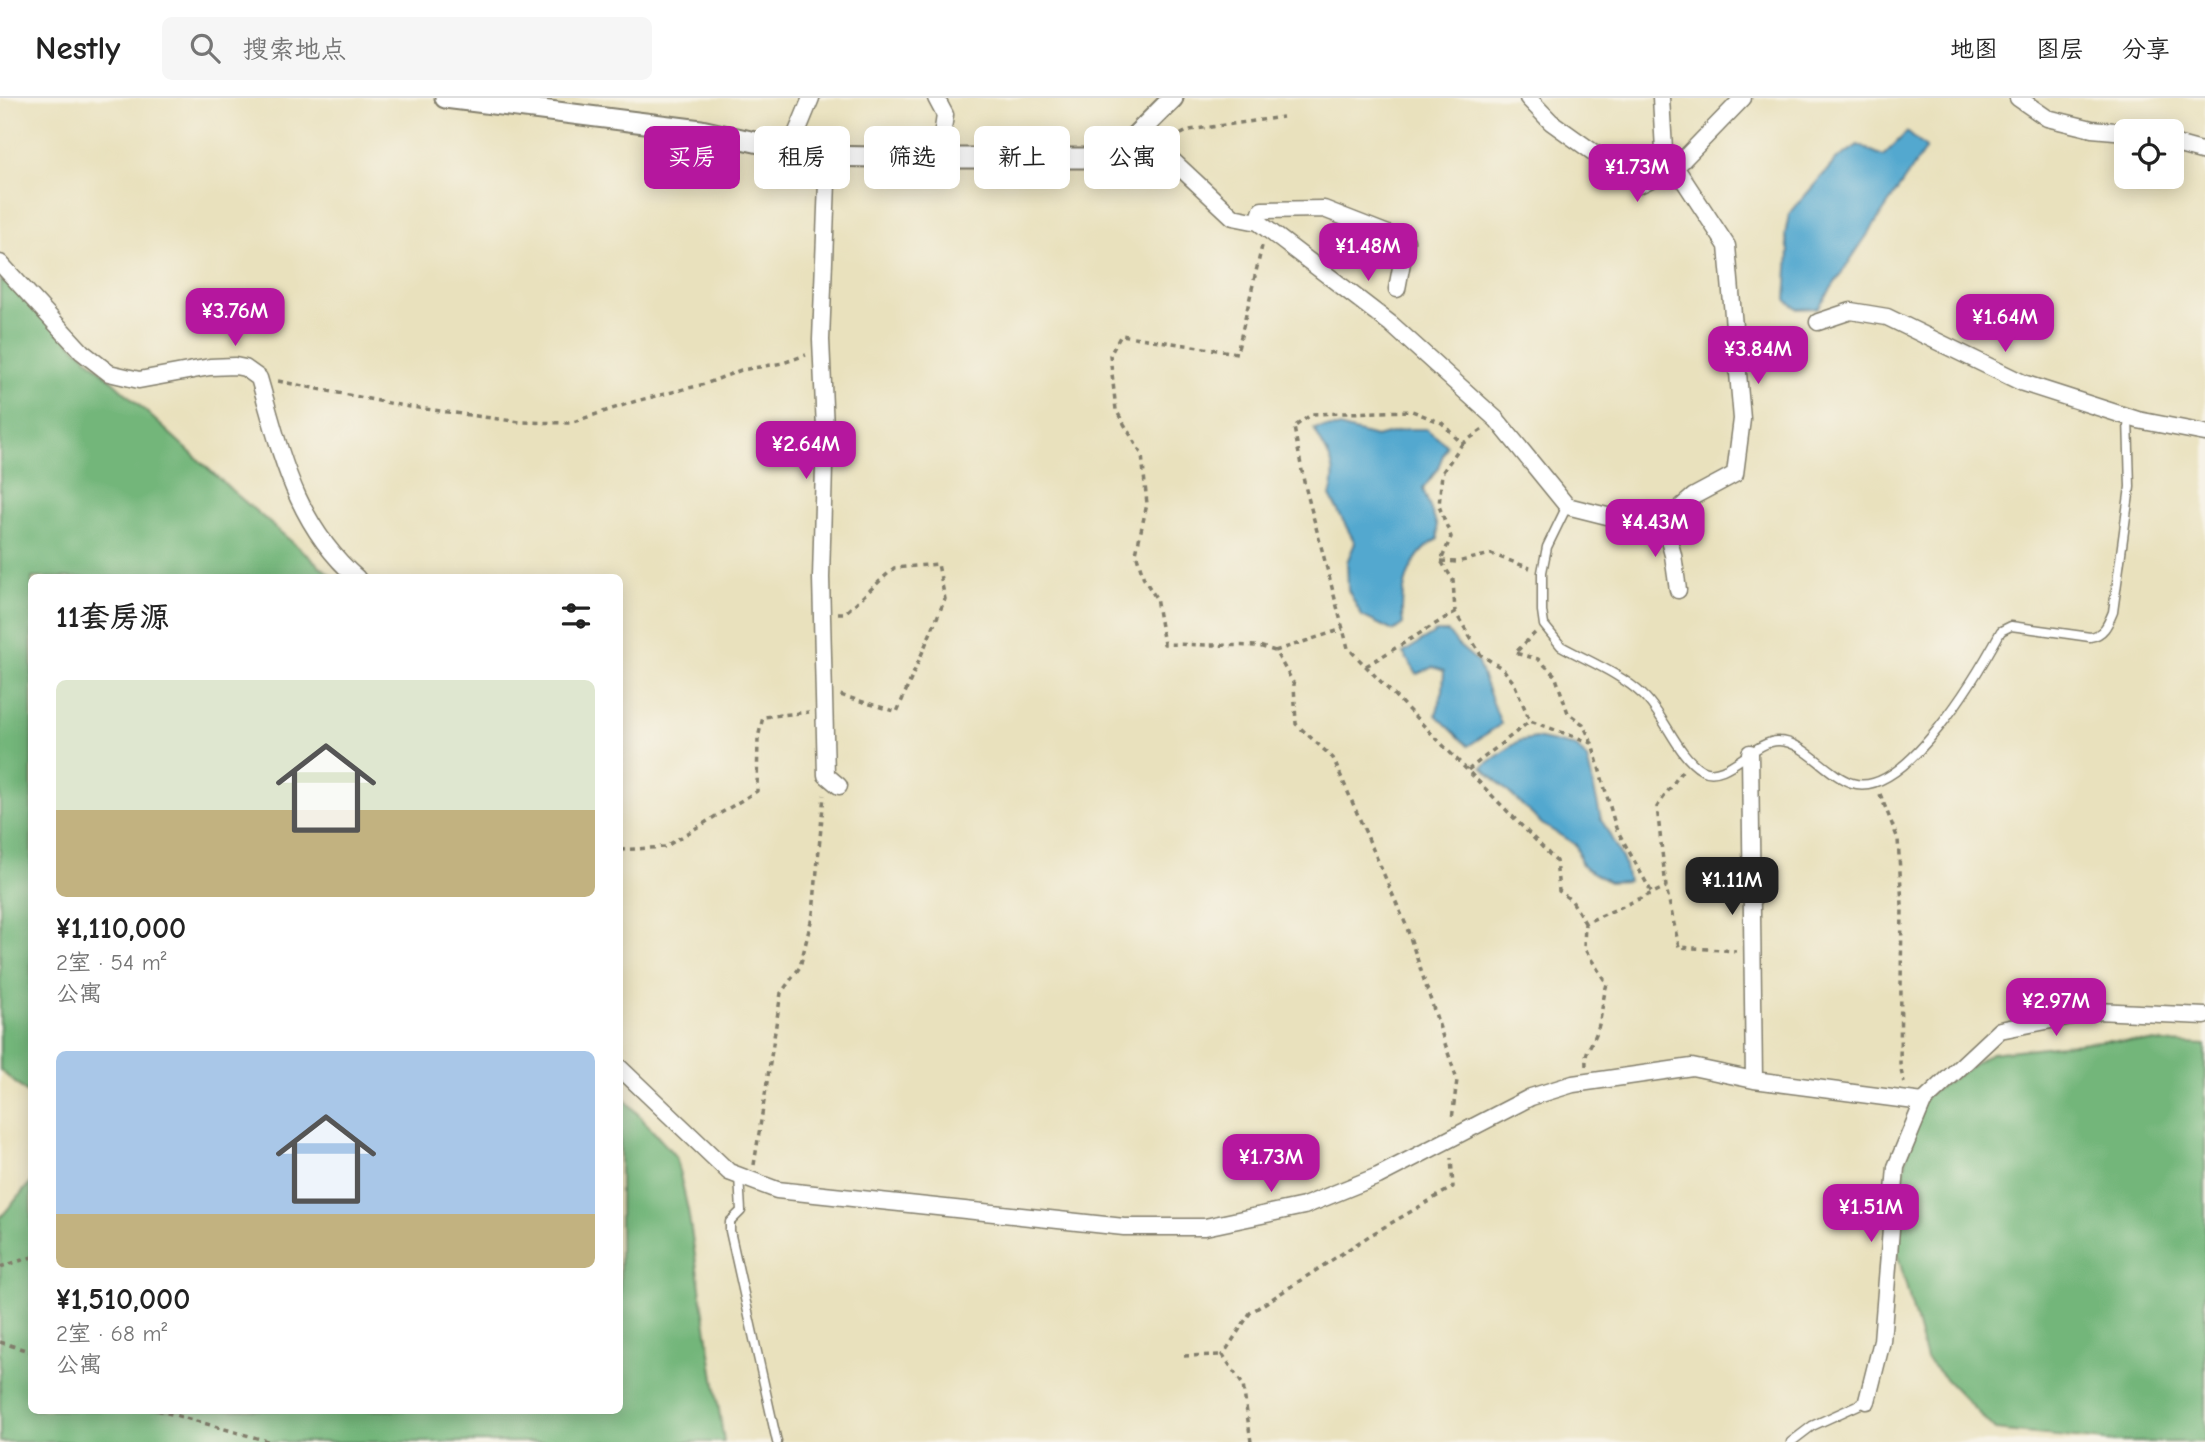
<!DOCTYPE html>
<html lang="zh">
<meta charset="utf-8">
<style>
body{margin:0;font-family:"Comic Neue","LXGW WenKai TC",sans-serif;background:#f6f6f6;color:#222;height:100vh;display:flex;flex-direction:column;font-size:26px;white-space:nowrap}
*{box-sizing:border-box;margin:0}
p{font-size:23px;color:#767676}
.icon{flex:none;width:38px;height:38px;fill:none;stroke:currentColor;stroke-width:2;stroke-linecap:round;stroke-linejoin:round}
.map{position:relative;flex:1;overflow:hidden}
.sheet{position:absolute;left:28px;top:476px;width:595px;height:840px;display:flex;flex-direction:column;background:#fff;border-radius:10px;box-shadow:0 4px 18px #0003}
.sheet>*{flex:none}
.banner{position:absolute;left:644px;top:28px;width:665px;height:63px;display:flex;gap:14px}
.buttons{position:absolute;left:2114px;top:21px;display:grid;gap:14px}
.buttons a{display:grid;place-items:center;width:70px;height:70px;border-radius:10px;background:#fff;box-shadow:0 4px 18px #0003;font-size:35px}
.price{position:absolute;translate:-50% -60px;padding:0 16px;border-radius:14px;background:#b5179e;color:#fff;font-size:23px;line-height:46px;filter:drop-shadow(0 2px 4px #0008)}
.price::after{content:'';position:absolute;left:50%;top:42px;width:21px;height:16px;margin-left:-10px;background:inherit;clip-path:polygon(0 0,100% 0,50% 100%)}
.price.on{background:#222;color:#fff}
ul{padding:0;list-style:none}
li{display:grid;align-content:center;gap:14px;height:371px;padding:0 28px}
li span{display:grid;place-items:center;height:217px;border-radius:10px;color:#555}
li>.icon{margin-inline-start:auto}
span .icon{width:126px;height:126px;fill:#fffc;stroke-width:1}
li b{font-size:30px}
h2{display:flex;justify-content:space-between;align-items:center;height:84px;padding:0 28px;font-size:30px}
.pill{padding:0 24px;border-radius:10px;background:#fff;box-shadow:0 4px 18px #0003;font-size:24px;line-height:63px}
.pill.on{background:#b5179e;color:#fff}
header{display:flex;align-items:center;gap:42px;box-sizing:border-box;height:98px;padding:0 35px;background:#fff;border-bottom:2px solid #e0e0e0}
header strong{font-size:33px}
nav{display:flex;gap:38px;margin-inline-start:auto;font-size:24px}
.search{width:490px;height:63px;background:#f6f6f6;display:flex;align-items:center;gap:18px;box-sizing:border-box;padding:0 24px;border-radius:10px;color:#767676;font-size:26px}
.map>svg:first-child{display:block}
</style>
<header>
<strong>Nestly</strong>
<div class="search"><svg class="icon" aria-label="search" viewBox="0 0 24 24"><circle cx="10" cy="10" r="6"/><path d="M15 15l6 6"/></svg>搜索地点</div>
<nav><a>地图</a><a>图层</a><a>分享</a></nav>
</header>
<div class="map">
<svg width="2205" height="1344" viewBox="0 0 2205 1344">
<rect width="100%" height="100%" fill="#f7f3e8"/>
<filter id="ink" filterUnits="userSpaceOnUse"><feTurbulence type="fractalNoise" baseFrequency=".0143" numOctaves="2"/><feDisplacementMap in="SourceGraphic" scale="14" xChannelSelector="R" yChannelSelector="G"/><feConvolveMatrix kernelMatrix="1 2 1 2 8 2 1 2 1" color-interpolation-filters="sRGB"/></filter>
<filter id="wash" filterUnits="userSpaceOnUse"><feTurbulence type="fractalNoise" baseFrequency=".00686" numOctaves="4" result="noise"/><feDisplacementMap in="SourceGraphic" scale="28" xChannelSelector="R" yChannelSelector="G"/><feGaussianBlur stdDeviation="1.57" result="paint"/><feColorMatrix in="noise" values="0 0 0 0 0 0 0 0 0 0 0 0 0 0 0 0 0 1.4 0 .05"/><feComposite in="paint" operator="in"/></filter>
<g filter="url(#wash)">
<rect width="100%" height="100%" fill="#e9e1bd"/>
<path fill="#73b67a" stroke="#48694b" stroke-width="2" d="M 0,180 L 237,397 L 333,479 L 32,480 L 31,998 L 0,972 Z
M 2107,942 L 2205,947 L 2205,1344 L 2116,1344 L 1995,1332 L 1926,1261 L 1893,1139 L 1916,1005 L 1991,955 Z
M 620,996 L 676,1059 L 688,1112 L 724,1344 L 0,1344 L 0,1120 L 31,1084 L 32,1312 L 620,1312 Z"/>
<path fill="#53a8cf" stroke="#386276" stroke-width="2" d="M 1907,34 L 1926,50 L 1818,210 L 1798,211 L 1786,202 L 1789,153 L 1785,137 L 1789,116 L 1836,62 L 1858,47 L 1883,58 Z
M 1339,329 L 1376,339 L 1407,331 L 1426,331 L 1447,347 L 1437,372 L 1423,391 L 1437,428 L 1438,441 C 1408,456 1399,496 1403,526 L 1393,533 L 1362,518 L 1348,492 L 1347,464 L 1355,445 L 1330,398 C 1340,364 1327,359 1314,330 Z
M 1436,534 L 1448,534 L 1458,547 L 1477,563 L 1501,626 L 1468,648 L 1436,617 L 1443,592 L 1444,573 L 1433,569 L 1417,576 L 1403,555 Z
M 1536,640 L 1577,649 L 1587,661 L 1601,721 L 1624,764 L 1628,783 L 1609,784 L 1582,768 L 1576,747 L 1542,726 L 1482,669 L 1519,643 Z"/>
</g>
<g filter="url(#ink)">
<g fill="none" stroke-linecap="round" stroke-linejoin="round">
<defs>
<path id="service" d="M 1567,408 L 1547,449 L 1542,474 L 1542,513 L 1544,527 L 1561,548 C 1588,563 1621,576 1643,597 C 1665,617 1677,658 1702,672 C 1726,685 1754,642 1779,643 C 1804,643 1828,678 1852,685 C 1905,702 1980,572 2001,533 L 2011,528 L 2090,539 C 2104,537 2108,526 2113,514 L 2130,389 L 2128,319
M 739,1078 L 741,1113 L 730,1124 L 730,1133 L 777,1344
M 1791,1344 L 1812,1328 L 1867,1303"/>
<path id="minor" d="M 936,0 L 945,17 L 939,60
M 1528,0 L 1551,24 L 1639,87 L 1676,69 L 1743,0
M 2018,0 L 2047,20 L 2092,31 L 2126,34
M 2172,45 L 2205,54
M 790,51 L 811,0
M 1122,51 L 1157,48 L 1233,119 L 1258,124 L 1391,226 L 1497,322 L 1567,408 L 1607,418 L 1664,424 L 1694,398 L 1735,376 L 1742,321 L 1727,148 L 1664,52 L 1661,0
M 828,58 L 821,242 L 825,331 L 821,480 L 826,677 L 839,688
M 1258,124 L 1262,112 L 1324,111 L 1406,143 L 1397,191
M 0,165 L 82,254 L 109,275 L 139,282 L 210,269 L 235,268 L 245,270 L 259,280 C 281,355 295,426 357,480
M 1818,224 L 1851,213 L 1887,219 L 2023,285 L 2138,322 L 2205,335
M 1664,424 L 1673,457 L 1678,492
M 1750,655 L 1754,982
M 620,970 L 729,1074 L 777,1092 L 1124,1129 L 1205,1129 L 1304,1108 L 1378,1078 L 1531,999 L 1573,986 L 1692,969 L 1754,982 L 1923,1004
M 1867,1303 L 1882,1243 L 1896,1069 L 1923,1004 L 2000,932 L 2096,913 L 2205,918"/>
<path id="tertiary" d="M 445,0 L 701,32 L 818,58 L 931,60 L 1084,60 L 1122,51 L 1173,0"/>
</defs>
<use href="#service" stroke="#827e6c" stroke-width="11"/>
<use href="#minor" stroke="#827e6c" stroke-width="19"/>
<use href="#tertiary" stroke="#827e6c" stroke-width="23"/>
<path stroke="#827e6c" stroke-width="3.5" stroke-dasharray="5 5" stroke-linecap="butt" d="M 1172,41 L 1189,32 L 1283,19
M 1262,148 L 1237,255 L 1121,237 L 1110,257 L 1116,312 L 1142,357 L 1147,406 L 1136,455 L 1144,481 L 1156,500 L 1164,546 L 1259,548 L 1275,553 L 1294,586 L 1296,626 L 1333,660 L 1406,827 L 1457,982 L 1452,1021
M 278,283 L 404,308 L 520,324 L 570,325 L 636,303 L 705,286 L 741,272 L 783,265 L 806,257
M 1462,346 L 1483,331
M 1441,463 L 1457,464 L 1491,456 L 1530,470
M 838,515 L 845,515 L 894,470 L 938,466 L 945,501 L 897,614 L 840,597
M 1535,535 L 1515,555 L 1538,561 L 1555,577 L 1568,615 L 1583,626 L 1591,643
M 1275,553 L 1343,531
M 1366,568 L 1455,514
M 1468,672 L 1530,623
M 1682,673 L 1657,709 L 1666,789 L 1679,849 L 1736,853
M 1880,696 L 1898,741 L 1902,807 L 1900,968 L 1904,985
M 620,752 L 665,749 L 757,693 L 758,640 L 763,619 L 809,614
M 1585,825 L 1572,803 L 1559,793 L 1556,763 L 1348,550 L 1304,384 L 1294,329 L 1312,316 L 1412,313 L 1442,325 L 1462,346 L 1442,375 L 1439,408 L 1451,439 L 1441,463 L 1453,482 L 1455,514 L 1481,557 L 1503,571 L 1514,585 L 1530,623 L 1592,645 L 1616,730 L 1652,795
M 1586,968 C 1585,950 1590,951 1596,936 C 1602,921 1602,902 1607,886 L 1584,850 L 1585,825 L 1666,789
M 754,1067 L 781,895 L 800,869 L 813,815 L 824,697
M 0,1169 L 32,1159
M 0,1244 L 32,1254
M 1184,1258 L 1223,1257
M 157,1312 L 271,1344
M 1251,1344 L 1243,1287 L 1223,1257 L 1250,1215 L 1369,1138 L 1453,1089 L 1451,1060"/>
<use href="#service" stroke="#fff" stroke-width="8"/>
<use href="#minor" stroke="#fff" stroke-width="16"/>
<use href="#tertiary" stroke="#fff" stroke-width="19"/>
</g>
</g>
</svg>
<div class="buttons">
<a><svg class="icon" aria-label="locate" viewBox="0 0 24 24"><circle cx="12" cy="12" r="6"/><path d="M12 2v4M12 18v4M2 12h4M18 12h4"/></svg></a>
</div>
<b class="price" style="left:1637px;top:106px">¥1.73M</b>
<b class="price" style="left:1368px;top:185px">¥1.48M</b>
<b class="price" style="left:235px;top:250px">¥3.76M</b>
<b class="price" style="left:2005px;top:256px">¥1.64M</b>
<b class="price" style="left:1758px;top:288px">¥3.84M</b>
<b class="price" style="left:806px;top:383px">¥2.64M</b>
<b class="price" style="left:1655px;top:461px">¥4.43M</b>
<b class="price on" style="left:1732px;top:819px">¥1.11M</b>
<b class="price" style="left:2056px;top:940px">¥2.97M</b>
<b class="price" style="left:1271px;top:1096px">¥1.73M</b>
<b class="price" style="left:1871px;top:1146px">¥1.51M</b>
<div class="banner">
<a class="pill on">买房</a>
<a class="pill">租房</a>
<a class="pill">筛选</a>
<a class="pill">新上</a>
<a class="pill">公寓</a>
</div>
<section class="sheet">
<h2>11套房源<svg class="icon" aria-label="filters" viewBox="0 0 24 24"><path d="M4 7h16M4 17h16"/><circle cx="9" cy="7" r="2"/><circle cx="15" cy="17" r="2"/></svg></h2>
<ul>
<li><span style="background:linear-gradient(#dfe7d0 60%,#c2b280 0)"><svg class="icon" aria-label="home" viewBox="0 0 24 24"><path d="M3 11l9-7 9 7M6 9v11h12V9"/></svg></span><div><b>¥1,110,000</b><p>2室 · 54 m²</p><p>公寓</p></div></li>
<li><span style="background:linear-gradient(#a9c7e8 75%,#c2b280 0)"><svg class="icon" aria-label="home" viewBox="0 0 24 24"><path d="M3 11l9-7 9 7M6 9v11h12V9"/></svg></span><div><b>¥1,510,000</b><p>2室 · 68 m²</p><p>公寓</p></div></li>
</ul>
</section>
</div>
